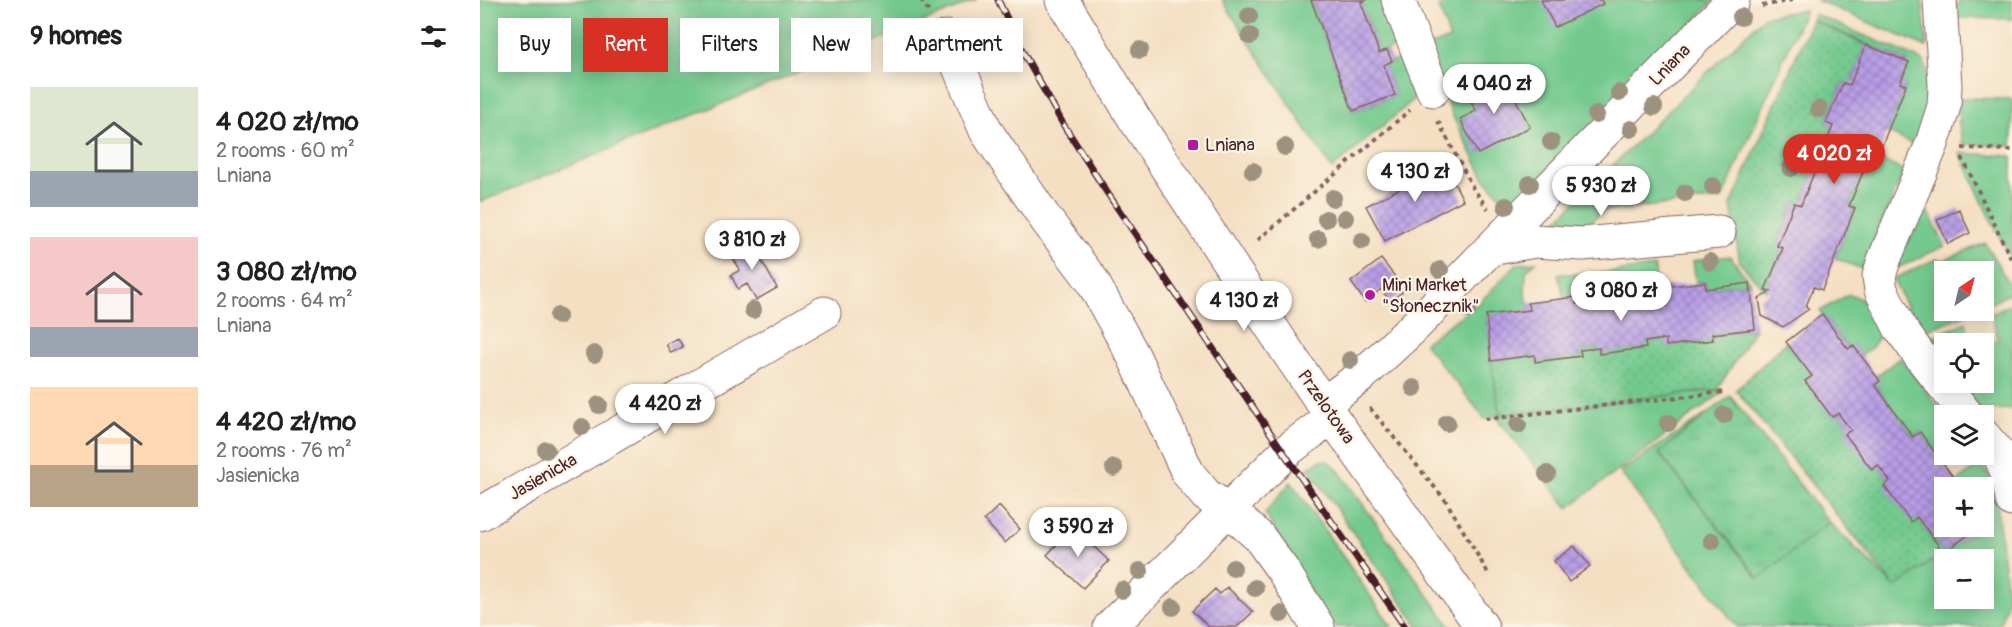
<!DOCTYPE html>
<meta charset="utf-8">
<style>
body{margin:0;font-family:Pangolin,sans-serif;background:#f2f2f2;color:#202124;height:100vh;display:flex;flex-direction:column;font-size:22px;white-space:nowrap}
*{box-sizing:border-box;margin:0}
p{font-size:20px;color:#757577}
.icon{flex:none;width:33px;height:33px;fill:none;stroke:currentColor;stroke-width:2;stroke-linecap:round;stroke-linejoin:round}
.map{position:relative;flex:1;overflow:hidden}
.drawer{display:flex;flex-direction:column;background:#fff;width:480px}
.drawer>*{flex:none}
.guide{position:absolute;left:18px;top:18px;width:570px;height:54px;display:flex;gap:12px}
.needle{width:39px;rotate:35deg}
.buttons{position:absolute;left:1454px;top:261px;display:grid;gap:12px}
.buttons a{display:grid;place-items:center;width:60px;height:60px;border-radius:0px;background:#fff;box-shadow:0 3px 15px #0003;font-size:30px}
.price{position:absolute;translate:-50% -51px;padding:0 14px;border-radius:21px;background:#fff;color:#222;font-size:20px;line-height:39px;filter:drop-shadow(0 2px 3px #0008)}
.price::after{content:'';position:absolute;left:50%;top:36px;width:18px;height:14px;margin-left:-9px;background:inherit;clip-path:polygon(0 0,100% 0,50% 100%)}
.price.current{background:#d93025;color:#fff}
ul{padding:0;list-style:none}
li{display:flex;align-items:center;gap:18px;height:150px;padding:0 30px}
li span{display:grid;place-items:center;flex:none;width:168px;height:120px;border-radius:0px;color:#555}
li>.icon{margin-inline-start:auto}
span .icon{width:72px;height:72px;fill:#fffc;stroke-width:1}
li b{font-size:26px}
h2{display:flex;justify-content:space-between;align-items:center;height:72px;padding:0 30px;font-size:26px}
.pill{padding:0 21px;border-radius:0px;background:#fff;box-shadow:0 3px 15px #0003;font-size:21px;line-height:54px}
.pill.current{background:#d93025;color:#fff}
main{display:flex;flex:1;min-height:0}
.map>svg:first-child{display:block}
</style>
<main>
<section class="drawer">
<h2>9 homes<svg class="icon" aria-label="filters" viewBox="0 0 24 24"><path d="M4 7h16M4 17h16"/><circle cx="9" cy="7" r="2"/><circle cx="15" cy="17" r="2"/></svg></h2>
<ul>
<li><span style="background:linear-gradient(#dfe7d0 70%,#9aa5b1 0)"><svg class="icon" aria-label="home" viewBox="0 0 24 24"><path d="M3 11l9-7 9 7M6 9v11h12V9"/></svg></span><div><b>4 020 zł/mo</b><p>2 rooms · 60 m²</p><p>Lniana</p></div></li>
<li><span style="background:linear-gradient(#f6c9c9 75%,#9aa5b1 0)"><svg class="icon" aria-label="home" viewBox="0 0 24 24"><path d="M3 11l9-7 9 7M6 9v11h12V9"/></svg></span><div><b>3 080 zł/mo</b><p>2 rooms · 64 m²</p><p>Lniana</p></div></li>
<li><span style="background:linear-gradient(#ffd9b3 65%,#b9a48a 0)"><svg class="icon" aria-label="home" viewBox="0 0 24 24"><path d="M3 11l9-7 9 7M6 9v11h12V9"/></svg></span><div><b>4 420 zł/mo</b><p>2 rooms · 76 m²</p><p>Jasienicka</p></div></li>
</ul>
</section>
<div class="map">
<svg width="1532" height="627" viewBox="0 0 1532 627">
<defs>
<pattern id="park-tufts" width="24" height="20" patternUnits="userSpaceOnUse" patternTransform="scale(1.5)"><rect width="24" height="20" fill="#73c98e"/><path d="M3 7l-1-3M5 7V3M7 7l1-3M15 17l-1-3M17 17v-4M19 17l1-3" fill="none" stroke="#65ac7b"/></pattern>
<pattern id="garden-dots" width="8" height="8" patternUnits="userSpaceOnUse" patternTransform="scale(1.5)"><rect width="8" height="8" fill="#73c98e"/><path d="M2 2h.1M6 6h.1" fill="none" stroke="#65ac7b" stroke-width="1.8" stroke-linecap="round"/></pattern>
<pattern id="building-cross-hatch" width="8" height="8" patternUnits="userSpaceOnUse" patternTransform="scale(1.5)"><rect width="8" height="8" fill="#b79ee7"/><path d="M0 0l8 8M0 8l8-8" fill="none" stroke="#9780bb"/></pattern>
</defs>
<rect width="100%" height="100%" fill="#fcf5e5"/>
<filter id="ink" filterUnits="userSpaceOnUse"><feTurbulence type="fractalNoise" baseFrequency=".0167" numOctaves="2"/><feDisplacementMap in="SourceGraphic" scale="12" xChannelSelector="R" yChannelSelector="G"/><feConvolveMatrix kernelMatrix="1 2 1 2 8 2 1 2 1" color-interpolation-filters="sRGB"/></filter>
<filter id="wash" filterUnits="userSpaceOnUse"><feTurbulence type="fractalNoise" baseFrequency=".008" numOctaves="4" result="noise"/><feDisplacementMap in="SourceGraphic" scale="24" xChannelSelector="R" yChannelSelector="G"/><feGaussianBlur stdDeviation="1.35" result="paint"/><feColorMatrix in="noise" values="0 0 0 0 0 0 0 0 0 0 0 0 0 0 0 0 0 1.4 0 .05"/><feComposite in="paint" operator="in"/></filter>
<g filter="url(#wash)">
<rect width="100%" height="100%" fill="#f4dfc2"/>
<path fill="#73c98e" stroke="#5e745c" stroke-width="1.5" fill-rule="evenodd" d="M 0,0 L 497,0 L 0,202 Z
M 742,0 L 831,0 L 873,111 L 915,95 L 904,65 L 922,58 L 937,92 L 931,102 L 852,169 Z
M 888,0 L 902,0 L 920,45 L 899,53 L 881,2 Z
M 974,0 L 1234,0 L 1034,213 L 1004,177 L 973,117 L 945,47 L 970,39 L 959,7 Z
M 1336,0 L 1442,0 L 1447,47 Z
M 1481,0 L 1532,0 L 1532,19 L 1478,18 L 1473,15 L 1473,9 Z
M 1325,10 L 1242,199 L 1122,211 L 1101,231 L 1091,232 L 1073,224 L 1285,16 Z
M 1334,14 L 1444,61 C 1455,90 1446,119 1436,146 L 1407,132 L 1426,86 L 1420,83 L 1428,62 L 1332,20 Z
M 1478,98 L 1532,99 L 1532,146 L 1483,144 L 1479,125 Z
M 1480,153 L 1532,156 L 1532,261 L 1509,216 Z
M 1397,158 L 1424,171 L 1382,269 L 1355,258 L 1375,208 L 1369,206 L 1386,165 L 1393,168 Z
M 1439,207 L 1446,207 L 1465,246 L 1415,269 Z
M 1505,243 L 1532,289 L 1532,292 L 1503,307 L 1503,272 L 1464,272 L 1464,310 L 1495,311 L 1439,333 L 1413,279 L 1456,259 L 1465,260 Z
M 1250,256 L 1270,283 L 1226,289 L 1225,282 L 1216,283 L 1213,261 Z
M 1056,262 L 1046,271 L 1045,292 L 1050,310 L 1006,316 L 1020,415 L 1237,390 L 1243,392 L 1088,508 L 1017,418 L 1019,415 L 1005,419 L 944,343 L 1000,302 L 1037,264 Z
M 1175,267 L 1176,288 L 1159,296 L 1096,304 L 1095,297 L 1084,298 L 1078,274 L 1115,274 Z
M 1369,294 C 1388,299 1393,316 1402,333 L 1392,347 L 1381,356 L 1373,345 L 1368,349 L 1340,311 Z
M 1532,303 L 1532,409 L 1501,410 L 1474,383 L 1503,382 L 1503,344 L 1497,343 L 1518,340 L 1511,314 Z
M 1486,322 L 1490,343 L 1464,344 L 1464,368 L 1443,338 L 1457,335 Z
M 1420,358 L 1465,415 L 1464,453 L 1459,458 L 1440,432 L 1433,437 L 1395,385 L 1396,376 Z
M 1228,413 L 1179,453 L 1278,578 L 1349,522 L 1415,587 L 1500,527 L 1503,526 L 1503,488 L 1476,487 L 1479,485 L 1477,482 L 1500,464 L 1512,480 L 1515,490 L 1527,593 L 1526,607 L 1518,627 L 1257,627 L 1140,472 ZM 1464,560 L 1503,560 L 1503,598 L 1464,598 Z
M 845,460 L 851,463 L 858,470 L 971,627 L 939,627 L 828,468 L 839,461 Z
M 811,482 L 912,627 L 855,627 L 840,608 L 785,513 Z"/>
<path fill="url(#park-tufts)" stroke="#5e745c" stroke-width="1.5" d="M 1250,396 L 1349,522 L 1279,578 L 1179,453 Z"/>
<path fill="url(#garden-dots)" stroke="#5e745c" stroke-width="1.5" d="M 1332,20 L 1386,45 L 1370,85 L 1363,83 L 1346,123 L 1353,126 L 1321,205 L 1314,203 L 1297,245 L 1303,248 L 1285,290 L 1260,263 L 1251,205 Z
M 1275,329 L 1237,390 L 1020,415 L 1011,361 L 1055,355 L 1056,362 L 1101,356 L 1100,350 L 1119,348 L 1120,353 L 1165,348 L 1165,342 L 1186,339 L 1187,346 L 1233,340 L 1232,334 Z
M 1306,342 L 1332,376 L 1326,381 L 1358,413 L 1371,430 L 1366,434 L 1393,469 L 1398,465 L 1410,481 L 1405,486 L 1432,521 L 1437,517 L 1464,553 L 1415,587 L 1256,390 Z"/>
<g id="blocks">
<path fill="url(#building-cross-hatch)" d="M 831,0 L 887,0 L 881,2 L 899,53 L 907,50 L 912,61 L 904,65 L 915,95 L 873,111 Z
M 1061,0 L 1121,0 L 1123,4 L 1075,27 Z
M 1386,45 L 1429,62 L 1420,83 L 1426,85 L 1393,168 L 1386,165 L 1369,206 L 1375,208 L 1342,290 L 1334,287 L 1326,306 L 1329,309 L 1303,327 L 1282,316 L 1279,299 L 1291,291 L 1285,290 L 1303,248 L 1297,246 L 1314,203 L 1321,205 L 1353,126 L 1346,123 L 1363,83 L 1370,85 Z
M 1023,75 L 1050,127 L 998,154 L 980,119 L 996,111 L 987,93 Z
M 965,165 L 983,200 L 905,241 L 886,206 Z
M 1479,209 L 1490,233 L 1468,244 L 1457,220 Z
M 270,240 L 297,288 L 276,300 L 267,284 L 258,289 L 251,275 L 260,270 L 249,251 Z
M 901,259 L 916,278 L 913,280 L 922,292 L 910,301 L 901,289 L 885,302 L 871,282 Z
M 1225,282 L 1226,289 L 1270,283 L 1275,329 L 1232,334 L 1233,340 L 1186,346 L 1186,339 L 1165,342 L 1166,348 L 1119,354 L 1119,348 L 1100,350 L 1101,356 L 1055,362 L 1055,355 L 1011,361 L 1006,315 L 1050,310 L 1047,303 L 1096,297 L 1096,304 L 1159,296 L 1158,290 Z
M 1342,314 L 1368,349 L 1373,345 L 1400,381 L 1395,385 L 1433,437 L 1440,432 L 1479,485 L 1476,488 L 1464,488 L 1464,526 L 1500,526 L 1464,553 L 1437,517 L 1431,522 L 1404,486 L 1410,481 L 1398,465 L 1392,470 L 1365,434 L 1371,430 L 1358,413 L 1352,417 L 1325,381 L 1332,376 L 1306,342 Z
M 198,338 L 203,347 L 191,353 L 186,344 Z
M 519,506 L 540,529 L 525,543 L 504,520 Z
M 593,527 L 629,561 L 603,588 L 567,555 Z
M 1094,546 L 1110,566 L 1089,582 L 1074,561 Z
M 747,587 L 773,612 L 757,627 L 729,627 L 712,611 L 735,589 L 740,594 Z"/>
</g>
</g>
<g filter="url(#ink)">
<use href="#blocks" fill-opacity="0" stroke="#866260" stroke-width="1.5"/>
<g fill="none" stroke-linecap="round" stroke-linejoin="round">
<defs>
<path id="minor" d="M 582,0 L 654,118 L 809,354 L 852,417 L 1002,627
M 918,0 L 953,90
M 1460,0 L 1465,86 L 1464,106 L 1452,144 L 1404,260 L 1399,276 L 1401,290 L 1420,328 L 1440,356 L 1488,416
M 466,37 L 506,131 L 567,221 L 611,279 L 654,357 L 708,473 L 726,495 L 749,510 L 779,537 L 804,572 L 838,627
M 1010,249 L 1055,241 L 1102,244 L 1239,232
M 843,404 L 880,377 L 932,329 L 1253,0
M 1503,435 L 1519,454 L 1528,475 L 1532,500
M 0,514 L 344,313
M 630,627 L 809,449 L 852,417"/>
</defs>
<use href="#minor" stroke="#866260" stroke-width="35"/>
<path stroke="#866260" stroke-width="4" stroke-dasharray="4.5 4.5" stroke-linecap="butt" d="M 441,0 L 449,12
M 1282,6 L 1312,0
M 958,121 L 993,188 L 1008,209
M 1482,148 L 1532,150
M 1482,157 L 1532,261
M 778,240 L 930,110
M 890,408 L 966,501 L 1008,573
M 1005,419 L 1243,392"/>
<use href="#minor" stroke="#fff" stroke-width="33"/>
<defs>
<path id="rail" d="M 518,0 L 545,56 L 583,124 L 626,191 L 804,453 L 925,627"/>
</defs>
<use href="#rail" stroke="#4a1f2b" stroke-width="7"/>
<use href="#rail" stroke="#fcf5e5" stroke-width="4.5" stroke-dasharray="14" stroke-linecap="butt"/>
</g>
<g fill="#9d917f">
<circle cx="769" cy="16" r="9"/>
<circle cx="1261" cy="17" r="9"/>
<circle cx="770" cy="36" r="9"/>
<circle cx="660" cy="50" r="9"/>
<circle cx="1139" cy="93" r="9"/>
<circle cx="1174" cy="107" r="9"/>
<circle cx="1339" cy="109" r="9"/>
<circle cx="1116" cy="115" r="9"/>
<circle cx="1151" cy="129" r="9"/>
<circle cx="1071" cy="142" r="9"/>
<circle cx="805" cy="147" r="9"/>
<circle cx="1311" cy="168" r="9"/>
<circle cx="773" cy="171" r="9"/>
<circle cx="1116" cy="183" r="9"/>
<circle cx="1050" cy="184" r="9"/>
<circle cx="1233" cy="186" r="9"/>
<circle cx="1205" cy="193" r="9"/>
<circle cx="853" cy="198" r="9"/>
<circle cx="1026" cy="206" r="9"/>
<circle cx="865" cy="218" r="9"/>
<circle cx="846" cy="219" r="9"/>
<circle cx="838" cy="239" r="9"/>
<circle cx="882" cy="241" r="9"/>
<circle cx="1230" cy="262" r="9"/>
<circle cx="960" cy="270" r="9"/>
<circle cx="1175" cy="280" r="9"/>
<circle cx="1103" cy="289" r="9"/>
<circle cx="273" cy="310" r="9"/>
<circle cx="988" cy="310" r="9"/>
<circle cx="78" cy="316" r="9"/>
<circle cx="114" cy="354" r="9"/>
<circle cx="870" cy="360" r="9"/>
<circle cx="934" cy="388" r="9"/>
<circle cx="119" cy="405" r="9"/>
<circle cx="1244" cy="415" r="9"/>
<circle cx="967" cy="423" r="9"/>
<circle cx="1188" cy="423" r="9"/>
<circle cx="1038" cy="425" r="9"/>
<circle cx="102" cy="427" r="9"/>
<circle cx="66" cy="450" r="9"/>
<circle cx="634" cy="468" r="9"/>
<circle cx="1067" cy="474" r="9"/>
<circle cx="1232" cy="541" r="9"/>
<circle cx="753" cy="568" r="9"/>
<circle cx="660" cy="571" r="9"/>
<circle cx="775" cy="588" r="9"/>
<circle cx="642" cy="590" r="9"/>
<circle cx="693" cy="607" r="9"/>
<circle cx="801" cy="614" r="9"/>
</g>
</g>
<g fill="#b5179e" stroke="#fcf5e5" stroke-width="2">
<rect x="707" y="139" width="12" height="12" rx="3"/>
<circle cx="890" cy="295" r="6"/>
</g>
<g text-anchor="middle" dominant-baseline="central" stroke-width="4.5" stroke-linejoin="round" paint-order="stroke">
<g font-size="18" fill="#4a1f2b" stroke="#fcf5e5">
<text transform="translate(1190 65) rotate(-46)">Lniana</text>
<text transform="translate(846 407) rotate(55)">Przelotowa</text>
<text transform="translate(63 477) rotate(-30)">Jasienicka</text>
</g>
<g font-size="18" fill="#4a1f2b" stroke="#fcf5e5" text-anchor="start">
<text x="725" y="145">Lniana</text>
<text x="902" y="285">Mini Market<tspan x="902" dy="21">"Słonecznik"</tspan></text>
</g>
</g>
</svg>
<div class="buttons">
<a><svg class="needle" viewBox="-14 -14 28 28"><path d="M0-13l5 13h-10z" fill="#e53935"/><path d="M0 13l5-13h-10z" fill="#757577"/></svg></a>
<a><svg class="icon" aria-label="locate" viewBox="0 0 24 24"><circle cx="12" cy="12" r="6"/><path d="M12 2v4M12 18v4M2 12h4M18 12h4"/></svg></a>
<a><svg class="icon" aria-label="layers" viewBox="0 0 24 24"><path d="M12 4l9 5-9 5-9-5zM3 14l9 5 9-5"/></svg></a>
<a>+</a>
<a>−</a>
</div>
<b class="price" style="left:1014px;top:115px">4 040 zł</b>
<b class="price current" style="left:1354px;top:185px">4 020 zł</b>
<b class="price" style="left:935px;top:203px">4 130 zł</b>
<b class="price" style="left:1121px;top:217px">5 930 zł</b>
<b class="price" style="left:272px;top:271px">3 810 zł</b>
<b class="price" style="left:1141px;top:322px">3 080 zł</b>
<b class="price" style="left:764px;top:332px">4 130 zł</b>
<b class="price" style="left:185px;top:435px">4 420 zł</b>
<b class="price" style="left:598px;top:558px">3 590 zł</b>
<div class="guide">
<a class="pill">Buy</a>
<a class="pill current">Rent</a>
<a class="pill">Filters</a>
<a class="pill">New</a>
<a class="pill">Apartment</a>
</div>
</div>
</main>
